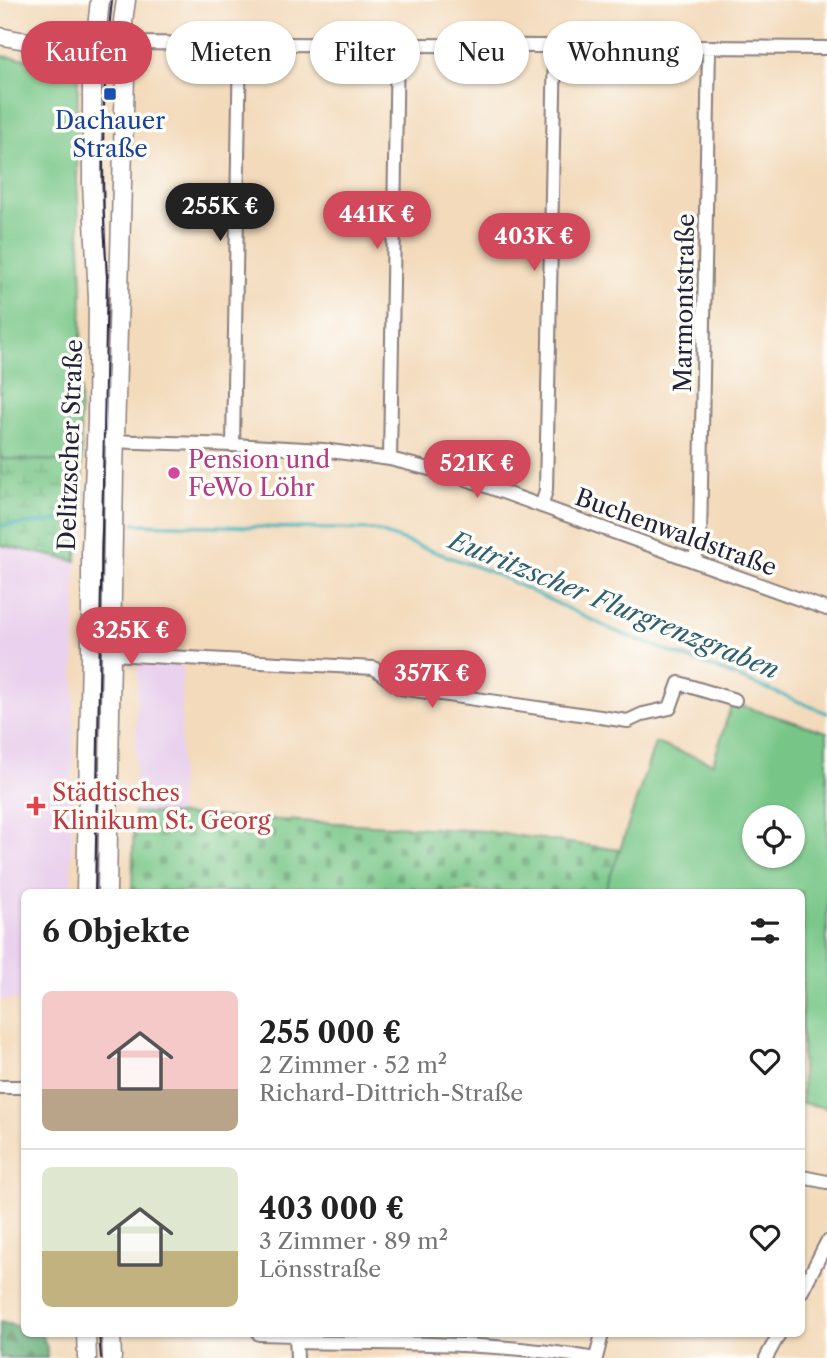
<!DOCTYPE html>
<html lang="de">
<meta charset="utf-8">
<style>
body{margin:0;font-family:"Libre Caslon Text",serif;background:#f2f2f2;color:#222;height:100vh;display:flex;flex-direction:column;font-size:26px;white-space:nowrap}
*{box-sizing:border-box;margin:0}
p{font-size:23px;color:#767676}
.icon{flex:none;width:38px;height:38px;fill:none;stroke:currentColor;stroke-width:2;stroke-linecap:round;stroke-linejoin:round}
.map{position:relative;flex:1;overflow:hidden}
.details{position:absolute;left:21px;top:889px;width:784px;height:448px;display:flex;flex-direction:column;background:#fff;border-radius:10px;box-shadow:0 2px 5px #0004}
.details>*{flex:none}
.hud{position:absolute;left:21px;top:21px;width:786px;height:63px;display:flex;gap:14px}
.buttons{position:absolute;left:742px;top:805px;display:grid;gap:14px}
.buttons a{display:grid;place-items:center;width:63px;height:63px;border-radius:50%;background:#fff;box-shadow:0 2px 5px #0004;font-size:35px}
.price{position:absolute;translate:-50% -60px;padding:0 16px;border-radius:24px;background:#d1495b;color:#fff;font-size:23px;line-height:46px;filter:drop-shadow(0 2px 4px #0008)}
.price::after{content:'';position:absolute;left:50%;top:42px;width:21px;height:16px;margin-left:-10px;background:inherit;clip-path:polygon(0 0,100% 0,50% 100%)}
.price.active{background:#222;color:#fff}
ul{padding:0;list-style:none}
li{display:flex;align-items:center;gap:21px;height:175px;padding:0 21px}
li+li{border-top:2px solid #e0e0e0}
li span{display:grid;place-items:center;flex:none;width:196px;height:140px;border-radius:10px;color:#555}
li>.icon{margin-inline-start:auto}
span .icon{width:84px;height:84px;fill:#fffc;stroke-width:1}
li b{font-size:30px}
h2{display:flex;justify-content:space-between;align-items:center;height:84px;padding:0 21px;font-size:30px}
.tag{padding:0 24px;border-radius:32px;background:#fff;box-shadow:0 2px 5px #0004;font-size:24px;line-height:63px}
.tag.active{background:#d1495b;color:#fff}
.map>svg:first-child{display:block}
</style>
<div class="map">
<svg width="827" height="1358" viewBox="0 0 827 1358">
<defs>
<pattern id="forest-firs" width="22" height="20" patternUnits="userSpaceOnUse" patternTransform="scale(1.75)"><rect width="22" height="20" fill="#61ab74"/><path d="M5 1l3.5 6h-7zM16 11l3.5 6h-7z" fill="#508b60"/></pattern>
<pattern id="wetland-marsh" width="20" height="14" patternUnits="userSpaceOnUse" patternTransform="scale(1.75)"><rect width="20" height="14" fill="#77c687"/><path d="M1 5h8M5 5V1M11 12h8M15 12V8" fill="none" stroke="#61a070"/></pattern>
<pattern id="cemetery-stones" width="16" height="16" patternUnits="userSpaceOnUse" patternTransform="scale(1.75)"><rect width="16" height="16" fill="#77c687"/><path d="M2 7V4a2 2 0 0 1 4 0v3zM10 15v-3a2 2 0 0 1 4 0v3z" fill="#61a070"/></pattern>
</defs>
<rect width="100%" height="100%" fill="#fdfcf7"/>
<filter id="ink" filterUnits="userSpaceOnUse"><feTurbulence type="fractalNoise" baseFrequency=".0143" numOctaves="2"/><feDisplacementMap in="SourceGraphic" scale="14" xChannelSelector="R" yChannelSelector="G"/><feConvolveMatrix kernelMatrix="1 2 1 2 8 2 1 2 1" color-interpolation-filters="sRGB"/></filter>
<filter id="wash" filterUnits="userSpaceOnUse"><feTurbulence type="fractalNoise" baseFrequency=".00686" numOctaves="4" result="noise"/><feDisplacementMap in="SourceGraphic" scale="28" xChannelSelector="R" yChannelSelector="G"/><feGaussianBlur stdDeviation="1.57" result="paint"/><feColorMatrix in="noise" values="0 0 0 0 0 0 0 0 0 0 0 0 0 0 0 0 0 1.4 0 .05"/><feComposite in="paint" operator="in"/></filter>
<g filter="url(#wash)">
<rect width="100%" height="100%" fill="#f3dabb"/>
<path fill="#ead1ed" d="M 0,521 L 76,561 L 71,892 L 24,892 L 24,1031 L 24,1000 L 0,1000 Z
M 138,663 L 183,664 L 179,813 L 134,812 Z"/>
<path fill="#77c687" stroke="#4c7461" stroke-width="2" fill-rule="evenodd" d="M 0,56 L 70,63 L 78,70 L 77,182 L 82,286 L 80,421 L 83,490 L 82,531 L 76,561 L 77,474 L 60,461 L 3,459 L 0,455 Z
M 732,703 L 827,732 L 827,1108 L 802,1103 L 802,892 L 604,892 L 620,850 L 655,743 L 713,763 ZM 754,817 L 793,817 L 793,856 L 754,856 Z"/>
<path fill="url(#forest-firs)" stroke="#426658" stroke-width="2" d="M 0,1322 L 24,1328 L 24,1334 L 42,1334 L 47,1348 L 47,1358 L 0,1358 Z"/>
<path fill="url(#wetland-marsh)" stroke="#4c7461" stroke-width="2" d="M 0,455 L 3,459 L 60,461 L 77,474 L 76,561 L 0,545 Z"/>
<path fill="url(#cemetery-stones)" stroke="#4c7461" stroke-width="2" d="M 134,812 L 484,831 L 620,850 L 604,892 L 132,892 Z"/>
<g fill="none" stroke-linecap="round" stroke-linejoin="round">
<path stroke="#3badb4" stroke-width="3.5" d="M 134,524 L 374,530 L 491,572 L 617,632 L 735,676 L 827,713
M 0,527 L 68,519"/>
</g>
</g>
<g filter="url(#ink)">
<g fill="none" stroke-linecap="round" stroke-linejoin="round">
<defs>
<path id="minor" d="M 123,43 L 827,48
M 107,441 L 233,445 L 323,450 L 390,459 L 461,477 L 827,609
M 233,445 L 240,43
M 390,459 L 397,44
M 542,505 L 546,490 L 555,45
M 694,560 L 700,540 L 709,47
M 112,654 L 374,668 L 400,688 L 628,721 L 643,714 L 670,708 L 679,683 L 735,700
M 0,1087 L 24,1087
M 802,1177 L 827,1182
M 802,1291 L 827,1242
M 259,1334 L 296,1335
M 296,1337 L 297,1358
M 296,1342 C 394,1344 492,1341 589,1358
M 596,1358 L 602,1334
M 766,1358 L 779,1334"/>
<path id="tertiary" d="M 0,36 C 35,45 86,44 123,43"/>
<path id="secondary" d="M 86,892 L 91,653 L 91,549 L 97,421 L 98,298 L 92,183 L 92,75 L 100,0
M 107,892 L 114,472 L 125,76 L 123,21 L 126,0
M 86,1334 L 87,1358
M 111,1334 L 112,1358"/>
</defs>
<use href="#minor" stroke="#8a7e7b" stroke-width="16"/>
<use href="#tertiary" stroke="#8a7e7b" stroke-width="19"/>
<use href="#secondary" stroke="#8a7e7b" stroke-width="21"/>
<use href="#minor" stroke="#fff" stroke-width="12"/>
<use href="#tertiary" stroke="#fff" stroke-width="16"/>
<use href="#secondary" stroke="#fff" stroke-width="18"/>
<path stroke="#22223b" stroke-width="2" d="M 95,892 L 107,276 C 101,185 101,91 112,0
M 99,1334 L 101,1358"/>
</g>
</g>
<rect fill="#1a4fb4" stroke="#fdfcf7" stroke-width="2.5" x="103" y="87" width="14" height="14" rx="3.5"/>
<circle fill="#d1479c" stroke="#fdfcf7" stroke-width="2.5" cx="174" cy="473" r="7"/>
<path fill="#e0444e" stroke="#fdfcf7" stroke-width="2.5" d="M32.5 795.5h7v7h7v7h-7v7h-7v-7h-7v-7h7z"/>
<g text-anchor="middle" dominant-baseline="central" stroke-width="7" stroke-linejoin="round" paint-order="stroke">
<g font-size="24" fill="#164399" stroke="#fdfcf7">
<text x="110" y="120">Dachauer<tspan x="110" dy="28">Straße</tspan></text>
</g>
<g font-size="24" fill="#22223b" stroke="#fdfcf7">
<text transform="translate(684 303) rotate(-89)">Marmontstraße</text>
<text transform="translate(70 445) rotate(-88)">Delitzscher Straße</text>
<text transform="translate(676 532) rotate(20)">Buchenwaldstraße</text>
</g>
<g font-size="24" fill="#b23c85" stroke="#fdfcf7" text-anchor="start">
<text x="188" y="459">Pension und<tspan x="188" dy="28">FeWo Löhr</tspan></text>
</g>
<g font-size="24" fill="#be3a42" stroke="#fdfcf7" text-anchor="start">
<text x="52" y="792">Städtisches<tspan x="52" dy="28">Klinikum St. Georg</tspan></text>
</g>
<g font-size="26" font-style="italic" fill="#2d6171" stroke="#fdfcf7">
<text transform="translate(614 605) rotate(22)">Eutritzscher Flurgrenzgraben</text>
</g>
</g>
</svg>
<div class="buttons">
<a><svg class="icon" aria-label="locate" viewBox="0 0 24 24"><circle cx="12" cy="12" r="6"/><path d="M12 2v4M12 18v4M2 12h4M18 12h4"/></svg></a>
</div>
<b class="price active" style="left:220px;top:243px">255K €</b>
<b class="price" style="left:377px;top:251px">441K €</b>
<b class="price" style="left:534px;top:273px">403K €</b>
<b class="price" style="left:477px;top:500px">521K €</b>
<b class="price" style="left:131px;top:667px">325K €</b>
<b class="price" style="left:432px;top:710px">357K €</b>
<div class="hud">
<a class="tag active">Kaufen</a>
<a class="tag">Mieten</a>
<a class="tag">Filter</a>
<a class="tag">Neu</a>
<a class="tag">Wohnung</a>
</div>
<section class="details">
<h2>6 Objekte<svg class="icon" aria-label="filters" viewBox="0 0 24 24"><path d="M4 7h16M4 17h16"/><circle cx="9" cy="7" r="2"/><circle cx="15" cy="17" r="2"/></svg></h2>
<ul>
<li><span style="background:linear-gradient(#f6c9c9 70%,#b9a48a 0)"><svg class="icon" aria-label="home" viewBox="0 0 24 24"><path d="M3 11l9-7 9 7M6 9v11h12V9"/></svg></span><div><b>255 000 €</b><p>2 Zimmer · 52 m²</p><p>Richard-Dittrich-Straße</p></div><svg class="icon" aria-label="heart" viewBox="0 0 24 24"><path d="M12 20l-8-8c-3-5 5-10 8-4 3-6 11-1 8 4z"/></svg></li>
<li><span style="background:linear-gradient(#dfe7d0 60%,#c2b280 0)"><svg class="icon" aria-label="home" viewBox="0 0 24 24"><path d="M3 11l9-7 9 7M6 9v11h12V9"/></svg></span><div><b>403 000 €</b><p>3 Zimmer · 89 m²</p><p>Lönsstraße</p></div><svg class="icon" aria-label="heart" viewBox="0 0 24 24"><path d="M12 20l-8-8c-3-5 5-10 8-4 3-6 11-1 8 4z"/></svg></li>
</ul>
</section>
</div>
